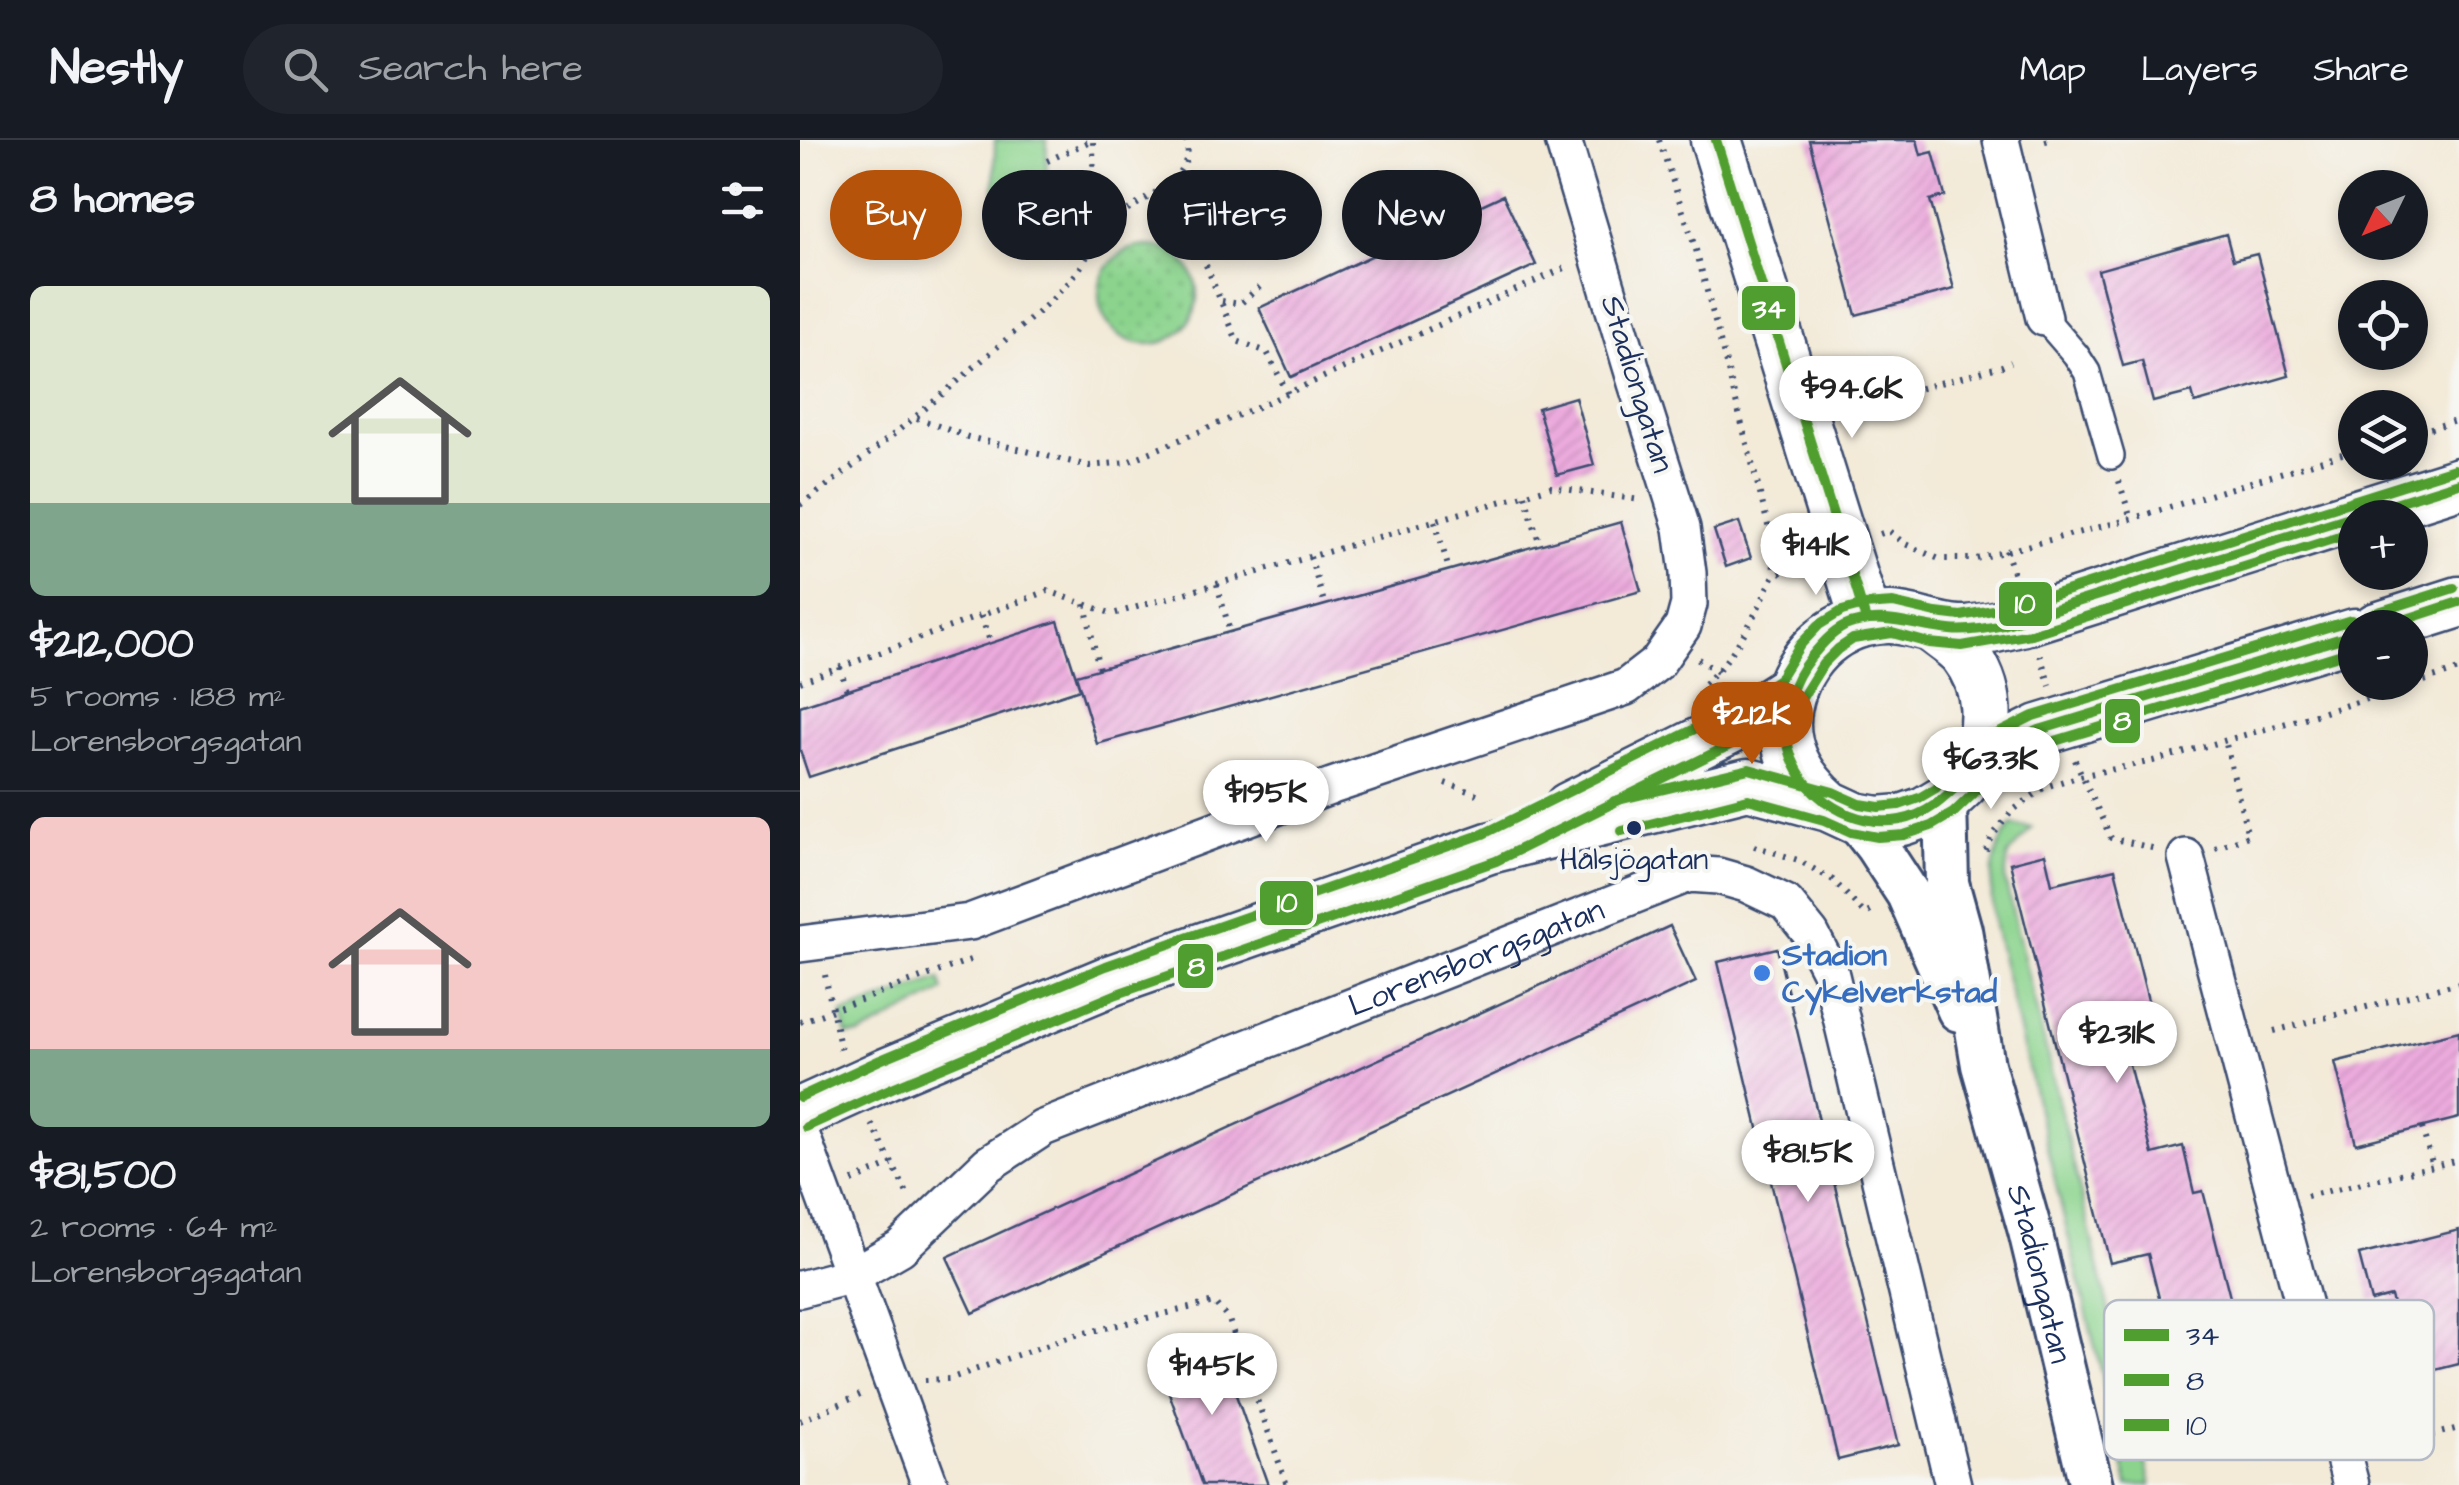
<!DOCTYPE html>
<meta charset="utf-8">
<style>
body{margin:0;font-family:"Architects Daughter",sans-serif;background:#20242c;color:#f1f3f6;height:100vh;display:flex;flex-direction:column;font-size:38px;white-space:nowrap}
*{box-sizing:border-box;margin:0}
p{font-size:32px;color:#9ea1a6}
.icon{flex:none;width:55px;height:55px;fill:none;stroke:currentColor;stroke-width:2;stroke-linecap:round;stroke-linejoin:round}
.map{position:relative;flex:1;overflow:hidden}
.side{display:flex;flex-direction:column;background:#171b24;width:800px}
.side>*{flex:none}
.banner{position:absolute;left:30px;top:30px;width:950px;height:90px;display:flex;gap:20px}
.needle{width:65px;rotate:227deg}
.fabs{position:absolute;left:1538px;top:30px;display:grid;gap:20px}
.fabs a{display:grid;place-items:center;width:90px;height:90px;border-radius:50%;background:#171b24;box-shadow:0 5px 15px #0003;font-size:50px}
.price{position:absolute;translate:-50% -85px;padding:0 22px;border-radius:35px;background:#fff;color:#222;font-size:32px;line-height:65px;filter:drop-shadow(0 2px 5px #0008)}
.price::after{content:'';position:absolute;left:50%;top:60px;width:30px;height:22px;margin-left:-15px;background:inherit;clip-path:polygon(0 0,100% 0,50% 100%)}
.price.active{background:#b45309;color:#fff}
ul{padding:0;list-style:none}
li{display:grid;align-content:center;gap:20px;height:530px;padding:0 30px}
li+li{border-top:2px solid #363941}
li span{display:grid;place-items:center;height:310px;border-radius:15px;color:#555}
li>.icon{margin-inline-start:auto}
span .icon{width:180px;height:180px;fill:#fffc;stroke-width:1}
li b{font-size:42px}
h2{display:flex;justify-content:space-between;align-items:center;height:120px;padding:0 30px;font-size:42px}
.chip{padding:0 35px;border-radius:45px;background:#171b24;box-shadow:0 5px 15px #0003;font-size:35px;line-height:90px}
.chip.active{background:#b45309;color:#fff}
header{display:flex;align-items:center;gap:60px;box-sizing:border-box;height:140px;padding:0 50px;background:#171b24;border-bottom:2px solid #363941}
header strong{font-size:48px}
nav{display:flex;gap:55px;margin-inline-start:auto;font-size:35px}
.search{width:700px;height:90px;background:#20242c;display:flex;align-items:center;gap:25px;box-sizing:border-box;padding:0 35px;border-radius:55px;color:#9ea1a6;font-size:38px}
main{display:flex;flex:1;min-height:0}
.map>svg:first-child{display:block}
</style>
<header>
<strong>Nestly</strong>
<div class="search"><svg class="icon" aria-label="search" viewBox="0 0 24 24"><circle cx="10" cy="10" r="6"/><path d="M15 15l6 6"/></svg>Search here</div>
<nav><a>Map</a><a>Layers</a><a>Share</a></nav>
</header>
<main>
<section class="side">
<h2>8 homes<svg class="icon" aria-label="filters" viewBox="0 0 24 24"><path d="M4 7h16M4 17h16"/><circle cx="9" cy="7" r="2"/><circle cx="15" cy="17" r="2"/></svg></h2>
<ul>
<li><span style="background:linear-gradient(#dfe7d0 70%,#7fa58c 0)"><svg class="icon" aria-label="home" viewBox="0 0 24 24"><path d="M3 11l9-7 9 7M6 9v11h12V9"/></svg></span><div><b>$212,000</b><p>5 rooms · 188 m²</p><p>Lorensborgsgatan</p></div></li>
<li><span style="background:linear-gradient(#f6c9c9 75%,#7fa58c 0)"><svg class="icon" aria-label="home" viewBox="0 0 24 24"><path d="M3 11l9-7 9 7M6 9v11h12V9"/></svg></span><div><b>$81,500</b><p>2 rooms · 64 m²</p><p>Lorensborgsgatan</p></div></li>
</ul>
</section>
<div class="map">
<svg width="1659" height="1345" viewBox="0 0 1659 1345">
<defs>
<pattern id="park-dots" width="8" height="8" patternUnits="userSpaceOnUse" patternTransform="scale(2.5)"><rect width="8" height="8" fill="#8cd48e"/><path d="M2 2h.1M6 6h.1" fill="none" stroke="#78b67d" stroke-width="1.8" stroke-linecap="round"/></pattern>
<pattern id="building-hatch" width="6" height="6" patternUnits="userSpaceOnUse" patternTransform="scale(2.5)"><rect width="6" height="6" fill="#ecabdd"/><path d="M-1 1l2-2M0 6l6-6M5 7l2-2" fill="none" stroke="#ca93c0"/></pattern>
</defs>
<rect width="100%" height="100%" fill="#f6f6f2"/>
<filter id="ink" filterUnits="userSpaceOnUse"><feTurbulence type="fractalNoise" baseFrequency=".01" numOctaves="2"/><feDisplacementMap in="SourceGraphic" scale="20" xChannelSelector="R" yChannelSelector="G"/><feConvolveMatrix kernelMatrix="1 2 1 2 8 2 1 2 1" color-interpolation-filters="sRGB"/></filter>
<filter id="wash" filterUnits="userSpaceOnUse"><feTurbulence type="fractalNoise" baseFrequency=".0048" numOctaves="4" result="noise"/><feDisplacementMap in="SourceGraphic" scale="40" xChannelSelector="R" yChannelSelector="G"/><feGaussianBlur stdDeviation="2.25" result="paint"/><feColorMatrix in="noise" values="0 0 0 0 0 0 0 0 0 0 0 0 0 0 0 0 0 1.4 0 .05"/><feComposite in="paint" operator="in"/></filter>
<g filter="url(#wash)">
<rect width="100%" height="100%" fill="#f3ead8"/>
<path fill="#8cd48e" stroke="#548276" stroke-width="2.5" d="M 195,0 L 247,0 L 246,76 L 194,76 Z
M 1212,685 L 1232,688 L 1208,715 L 1205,740 L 1351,1345 L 1328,1345 L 1194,786 C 1190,751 1188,714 1212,685 Z
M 140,839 L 144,851 L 60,895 L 47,895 L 42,874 Z"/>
<path fill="url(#park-dots)" stroke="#548276" stroke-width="2.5" d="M299 155a49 49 0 1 1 98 0a49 49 0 1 1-98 0Z"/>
<g id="blocks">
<path fill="url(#building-hatch)" d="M 1009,0 L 1117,0 L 1121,15 L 1133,12 L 1145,56 L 1130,60 L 1154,149 L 1056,175 Z
M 703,55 L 736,125 L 491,237 L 459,168 Z
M 1426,94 L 1433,120 L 1457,114 L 1489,236 L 1395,263 L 1392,252 L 1353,262 L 1342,221 L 1323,226 L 1298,130 Z
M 775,257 L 794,325 L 757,335 L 738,268 Z
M 821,382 L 841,451 L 297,604 L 276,535 Z
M 939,382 L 951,418 L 926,427 L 914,390 Z
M 258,481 L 280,549 L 9,637 L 0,610 L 0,566 Z
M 1245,714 L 1252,744 L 1315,729 L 1356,892 L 1323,901 L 1352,1014 L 1383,1006 L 1394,1053 L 1403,1051 L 1433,1169 L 1366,1186 L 1348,1114 L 1310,1123 L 1210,723 Z
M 870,786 L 896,842 L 173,1173 L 147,1117 Z
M 977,808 L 1098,1305 L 1038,1320 L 918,822 Z
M 1659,891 L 1659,978 L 1556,1004 L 1535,922 Z
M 1659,1090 L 1659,1224 L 1611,1236 L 1591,1156 L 1571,1161 L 1559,1115 Z
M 417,1201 L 436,1255 L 468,1345 L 402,1345 L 358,1222 Z"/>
</g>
</g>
<g filter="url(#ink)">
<use href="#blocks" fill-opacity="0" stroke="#3b4b70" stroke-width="2.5"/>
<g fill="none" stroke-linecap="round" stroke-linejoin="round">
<defs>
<path id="pedestrian" d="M 1244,178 L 1276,215 L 1287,232 L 1311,316"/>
<g id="minor">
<path d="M 1201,0 L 1244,178"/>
<path d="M 1386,717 L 1551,1345"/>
<path d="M 0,804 L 170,782 L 532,646 L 826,547 L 857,523 L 883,486 L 889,464 L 888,433 L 882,388 L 836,243 L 763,0"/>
<path d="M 0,991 L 130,1345"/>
<path id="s1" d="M 0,1149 L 53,1135 L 100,1108 L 188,1024 L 243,988 L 889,734 L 918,736 L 946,744 L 986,763 L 1011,794 L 1030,831 L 1153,1345"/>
</g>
<g id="tertiary">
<path id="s2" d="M 1145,660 L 1147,743 L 1160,790 L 1183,925 L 1230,1091 L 1291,1345"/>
<path d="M 1055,678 L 1076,705 L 1108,754 L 1159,870"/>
</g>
<path id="secondary" d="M 916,0 L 1066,480
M 1133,488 C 1143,496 1156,504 1164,513 C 1192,549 1189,585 1176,626
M 1577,488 L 1659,462
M 1029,666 C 999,640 978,606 987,565 C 997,515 1039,477 1091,478 C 1114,479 1136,490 1159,491 C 1182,492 1206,484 1228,479 L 1659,343
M 769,668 L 932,587 L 990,550
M 0,973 L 86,934 L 312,840 L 689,708 L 948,644 L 1029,666 L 1055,678 L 1078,682 L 1102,680 L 1125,672 L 1145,660 L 1162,644 L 1176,626 L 1195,612 L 1239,590 L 1555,494"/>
</defs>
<use href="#pedestrian" stroke="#3b4b70" stroke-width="30"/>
<use href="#minor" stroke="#3b4b70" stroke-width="40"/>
<use href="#tertiary" stroke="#3b4b70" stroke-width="48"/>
<use href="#secondary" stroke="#3b4b70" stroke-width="55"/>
<path stroke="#3b4b70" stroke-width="6" stroke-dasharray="2.5 8" stroke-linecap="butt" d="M 385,0 C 393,17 381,29 372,42 L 437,201 L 467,212 L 488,254
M 859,0 L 897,113 L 957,342 L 973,405 L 974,435
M 1245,1 L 1250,0
M 247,21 L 292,0
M 292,93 L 372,42
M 422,161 L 440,164 L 465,142
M 1059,265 L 1202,226 L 1211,222
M 117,278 L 168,297 L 289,326 L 327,322 L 453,269 L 767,127
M 1610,294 L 1659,280
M 1319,341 L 1331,379
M 725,355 L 740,405
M 0,365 C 71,315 138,259 203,202 C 228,181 275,144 288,114 C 297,94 293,26 293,0
M 635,381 L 649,430
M 1080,394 L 1089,391 L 1105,404 L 1139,419 L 1176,419 L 1331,379 L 1555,310
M 1206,410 L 1216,441
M 510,417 L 525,465
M 417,444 L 430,492
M 285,464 L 299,529
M 181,476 L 191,504
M 1240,515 L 1250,546
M 898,519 L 918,532
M 40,527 L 47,551
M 0,542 L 248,451 L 313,474 L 751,347 L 840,360
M 904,544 C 936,516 956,473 974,435 L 1008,422
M 1275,620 L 1311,698 L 1356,709
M 645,643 L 677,654
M 954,706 L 998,720 L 1033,740 L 1065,774 L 1075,769
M 1415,708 L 1448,696 L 1425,600
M 1186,711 L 1193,695 L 1212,671 L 1245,647 L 1280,636 L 1353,621 L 1515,575 L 1659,530
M 25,835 L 41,911
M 0,882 L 173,819
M 1474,891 L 1659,843
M 72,984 L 109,1057
M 1622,988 L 1633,1026
M 52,1041 L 92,1024
M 1507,1056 L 1659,1020
M 125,1240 L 149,1239 L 268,1197 L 414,1162 L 429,1180 L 487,1345
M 0,1281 L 65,1253
M 1581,1308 L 1659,1288"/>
<use href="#pedestrian" stroke="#fff" stroke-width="25"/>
<use href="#minor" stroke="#fff" stroke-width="35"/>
<use href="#tertiary" stroke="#fff" stroke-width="42"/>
<use href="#secondary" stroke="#fff" stroke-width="50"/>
<defs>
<path id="bus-1" d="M 916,0 L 1066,480
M 1579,488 L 1659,462
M 1555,494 L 1239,590 C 1220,598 1202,607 1186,619 C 1157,642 1139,673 1100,680 C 1078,684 1054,679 1034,667 C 979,634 971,567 1011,517 C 1021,505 1031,493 1045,486 C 1081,471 1114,487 1150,490 C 1168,492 1185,489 1203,485 L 1659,343"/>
<path id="bus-2" d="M 822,691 L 948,659 L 1024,680 L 1051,692 L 1078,697 L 1104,695 L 1131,686 L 1153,673 L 1173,654 L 1187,637 L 1203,625 L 1245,604 L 1555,510
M 6,987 L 92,948 L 317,854 L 696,721 L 940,600 L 1000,561 L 1023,524 L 1038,509 L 1053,499 L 1092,493 L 1129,503 L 1162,506 L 1231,494 L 1555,392"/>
<path id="bus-3" d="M 1572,474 L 1654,448
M 814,661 L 949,629 L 1033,652 L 1060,664 L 1079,667 L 1099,665 L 1119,658 L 1136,648 L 1166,615 L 1187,599 L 1233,576 L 1551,480
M 0,957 L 80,920 L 306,826 L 683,694 L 925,574 L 979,539 L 1000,505 L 1019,485 L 1042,471 L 1064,465 L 1093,463 L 1136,473 L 1161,476 L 1224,464 L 1654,329"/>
</defs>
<use href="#bus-1" stroke="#f6f6f2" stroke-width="18"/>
<use href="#bus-2" stroke="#f6f6f2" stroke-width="18"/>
<use href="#bus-3" stroke="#f6f6f2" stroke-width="18"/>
<use href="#bus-1" stroke="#509e2f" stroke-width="10"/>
<use href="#bus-2" stroke="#509e2f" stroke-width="10"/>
<use href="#bus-3" stroke="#509e2f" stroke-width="10"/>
</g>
</g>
<circle fill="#1b2f5e" stroke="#f6f6f2" stroke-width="4" cx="834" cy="688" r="9"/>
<circle fill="#3f7fe0" stroke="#f6f6f2" stroke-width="4" cx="962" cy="833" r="10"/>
<g text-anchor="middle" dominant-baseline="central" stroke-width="8" stroke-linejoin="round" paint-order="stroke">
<g font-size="30" fill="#1b2f5e" stroke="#f6f6f2">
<text x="834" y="720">Hålsjögatan</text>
</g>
<g font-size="32" fill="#1b2f5e" stroke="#f6f6f2">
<text transform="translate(837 244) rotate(73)">Stadiongatan</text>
<text stroke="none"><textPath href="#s1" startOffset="762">Lorensborgsgatan</textPath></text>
<text stroke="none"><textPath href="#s2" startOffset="485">Stadiongatan</textPath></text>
</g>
<g font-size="32" font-weight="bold" fill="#366cbe" stroke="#f6f6f2" text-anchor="start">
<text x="982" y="815">Stadion<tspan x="982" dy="37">Cykelverkstad</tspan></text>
</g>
</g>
<rect x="1304" y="1160" width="330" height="160" rx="15" fill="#f6f6f2" stroke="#b4bac6" stroke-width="2.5"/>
<rect x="1324" y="1189" width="45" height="12" fill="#509e2f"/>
<rect x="1324" y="1234" width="45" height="12" fill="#509e2f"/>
<rect x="1324" y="1279" width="45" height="12" fill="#509e2f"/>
<g font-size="28" fill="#1b2f5e">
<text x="1386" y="1205">34</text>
<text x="1386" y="1250">8</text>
<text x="1386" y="1295">10</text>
</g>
<g stroke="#f6f6f2" stroke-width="4">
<rect x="940" y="144" width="57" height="48" rx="10" fill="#509e2f"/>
<rect x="1197" y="440" width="57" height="48" rx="10" fill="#509e2f"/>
<rect x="1303" y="557" width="39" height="48" rx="10" fill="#509e2f"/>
<rect x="458" y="739" width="57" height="48" rx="10" fill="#509e2f"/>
<rect x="376" y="802" width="39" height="48" rx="10" fill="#509e2f"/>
</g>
<g font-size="28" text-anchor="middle" font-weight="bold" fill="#fff">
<text x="969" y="178">34</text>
<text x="1225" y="473">10</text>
<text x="1322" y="590">8</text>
<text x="487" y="772">10</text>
<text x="396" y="836">8</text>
</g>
</svg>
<div class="fabs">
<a><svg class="needle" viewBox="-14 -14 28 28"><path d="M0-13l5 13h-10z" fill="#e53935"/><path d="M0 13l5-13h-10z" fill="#9ea1a6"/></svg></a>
<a><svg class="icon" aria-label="locate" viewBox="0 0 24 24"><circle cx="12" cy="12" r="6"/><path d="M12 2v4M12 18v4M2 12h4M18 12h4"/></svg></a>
<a><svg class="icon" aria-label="layers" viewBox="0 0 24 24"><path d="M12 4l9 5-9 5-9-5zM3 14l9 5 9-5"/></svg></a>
<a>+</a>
<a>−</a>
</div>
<b class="price" style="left:1052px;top:301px">$94.6K</b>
<b class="price" style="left:1016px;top:458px">$141K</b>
<b class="price active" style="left:952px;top:627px">$212K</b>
<b class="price" style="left:1191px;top:672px">$63.3K</b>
<b class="price" style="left:466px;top:705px">$195K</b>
<b class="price" style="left:1317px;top:946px">$231K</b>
<b class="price" style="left:1008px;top:1065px">$81.5K</b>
<b class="price" style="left:412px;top:1278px">$145K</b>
<div class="banner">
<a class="chip active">Buy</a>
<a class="chip">Rent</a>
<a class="chip">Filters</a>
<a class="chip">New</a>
</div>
</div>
</main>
